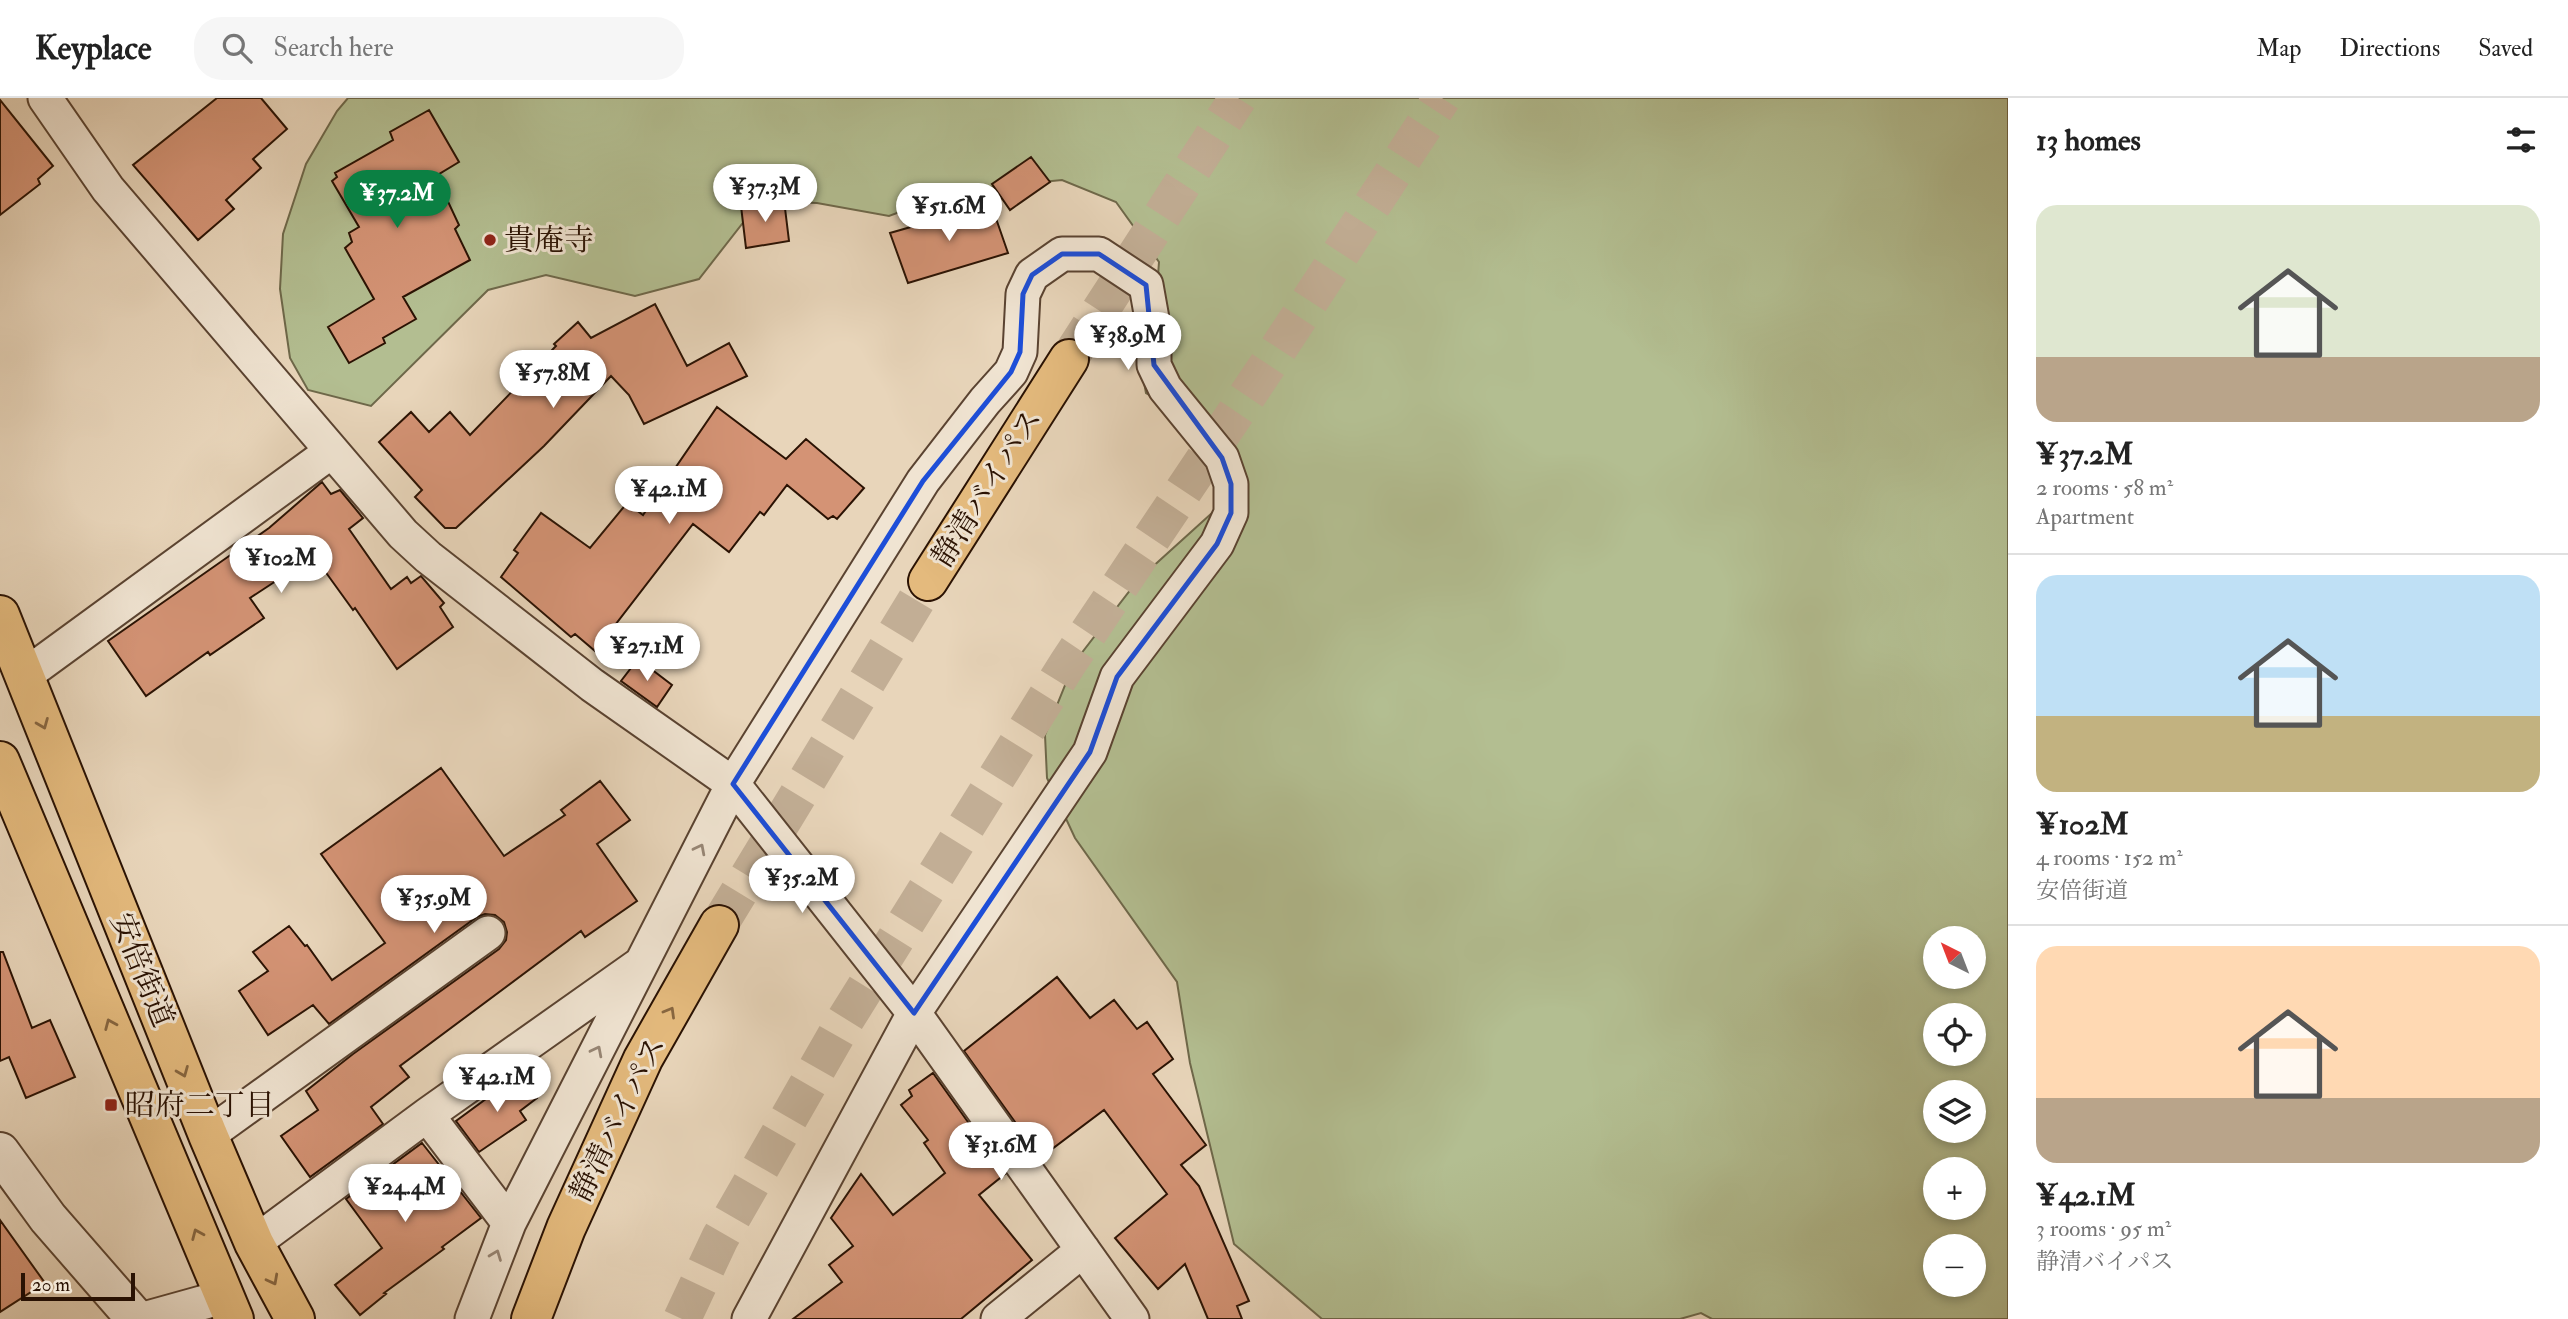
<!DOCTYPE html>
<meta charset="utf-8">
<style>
body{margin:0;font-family:"IM FELL Double Pica","Noto Serif JP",serif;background:#f6f6f6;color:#222;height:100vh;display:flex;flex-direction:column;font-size:26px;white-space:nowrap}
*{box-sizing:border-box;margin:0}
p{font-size:23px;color:#767676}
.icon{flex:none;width:38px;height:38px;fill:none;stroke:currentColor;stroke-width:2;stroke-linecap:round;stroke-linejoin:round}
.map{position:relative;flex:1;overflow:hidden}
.drawer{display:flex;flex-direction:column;background:#fff;width:560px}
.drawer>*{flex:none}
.needle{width:46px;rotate:318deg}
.controls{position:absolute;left:1923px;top:828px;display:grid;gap:14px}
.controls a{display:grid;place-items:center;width:63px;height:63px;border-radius:50%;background:#fff;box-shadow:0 4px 10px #0003;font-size:35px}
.scale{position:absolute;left:21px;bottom:18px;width:114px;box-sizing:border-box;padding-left:7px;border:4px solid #2a1203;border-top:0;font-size:19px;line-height:24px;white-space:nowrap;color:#2a1203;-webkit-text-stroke:5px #f0e4d2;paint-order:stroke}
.price{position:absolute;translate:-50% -60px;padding:0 16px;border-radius:24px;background:#fff;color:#222;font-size:23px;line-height:46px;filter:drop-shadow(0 2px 4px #0008)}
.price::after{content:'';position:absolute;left:50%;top:42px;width:21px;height:16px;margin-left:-10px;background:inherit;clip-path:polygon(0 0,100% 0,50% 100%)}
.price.on{background:#0b8043;color:#fff}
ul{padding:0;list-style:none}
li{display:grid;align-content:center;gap:14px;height:371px;padding:0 28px}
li+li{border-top:2px solid #e0e0e0}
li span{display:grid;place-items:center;height:217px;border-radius:21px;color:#555}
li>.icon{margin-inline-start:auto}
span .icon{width:126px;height:126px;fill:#fffc;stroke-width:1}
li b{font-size:30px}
h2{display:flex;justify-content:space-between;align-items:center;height:84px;padding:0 28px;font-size:30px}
header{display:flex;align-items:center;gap:42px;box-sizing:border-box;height:98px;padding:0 35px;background:#fff;border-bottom:2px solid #e0e0e0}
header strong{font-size:33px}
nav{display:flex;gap:38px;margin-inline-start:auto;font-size:24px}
.search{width:490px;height:63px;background:#f6f6f6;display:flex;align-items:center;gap:18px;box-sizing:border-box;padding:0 24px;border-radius:28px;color:#767676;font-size:26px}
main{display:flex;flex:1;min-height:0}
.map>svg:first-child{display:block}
</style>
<header>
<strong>Keyplace</strong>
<div class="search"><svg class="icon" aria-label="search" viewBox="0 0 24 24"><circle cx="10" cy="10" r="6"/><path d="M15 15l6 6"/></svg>Search here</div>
<nav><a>Map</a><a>Directions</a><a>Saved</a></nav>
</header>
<main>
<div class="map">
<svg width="2008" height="1221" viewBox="0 0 2008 1221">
<rect width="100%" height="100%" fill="#e8d5ba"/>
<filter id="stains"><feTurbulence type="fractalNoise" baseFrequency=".00286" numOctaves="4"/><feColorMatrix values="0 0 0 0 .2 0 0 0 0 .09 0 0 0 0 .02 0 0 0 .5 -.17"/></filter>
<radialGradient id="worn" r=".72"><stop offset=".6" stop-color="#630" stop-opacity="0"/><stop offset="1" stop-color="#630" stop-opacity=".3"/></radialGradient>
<path fill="#b3be91" stroke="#6e684a" stroke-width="2" fill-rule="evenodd" d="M 348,0 L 2008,0 L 2008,1221 L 1712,1221 L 1701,1215 L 1680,1221 L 1322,1221 L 1234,1146 L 1190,965 L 1177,884 L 1075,740 L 1047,680 L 1045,637 L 1074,565 L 1138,482 L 1223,405 L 1191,320 L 1146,295 L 1139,258 L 1154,232 L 1159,164 L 1116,104 L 1062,82 L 959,92 L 889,118 L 817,105 L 760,103 L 699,181 L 635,198 L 546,177 L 488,192 L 371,308 L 308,292 L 290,260 L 280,191 L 283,136 L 306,66 L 337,13 ZM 1936,840 L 1974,840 L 1974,878 L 1936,878 ZM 1936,917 L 1974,917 L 1974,956 L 1936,956 ZM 1936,994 L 1974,994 L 1974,1032 L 1936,1032 ZM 1936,1071 L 1974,1071 L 1974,1110 L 1936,1110 ZM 1936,1148 L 1974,1148 L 1974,1186 L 1936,1186 Z"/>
<path fill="#d49375" stroke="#2a1203" stroke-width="2" d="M 217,0 L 261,0 L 287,31 L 253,61 L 261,70 L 226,102 L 234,111 L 198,142 L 133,67 Z
M 0,2 L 53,68 L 38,81 L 40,86 L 0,117 Z
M 429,12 L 459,64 L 436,78 L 459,127 L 455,131 L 470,162 L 403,199 L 416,221 L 383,240 L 385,245 L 349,265 L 328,229 L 374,201 L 345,150 L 352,144 L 349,135 L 359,129 L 332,83 L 337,79 L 335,75 L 393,42 L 390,34 Z
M 1031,59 L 1050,84 L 1010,112 L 992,86 Z
M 784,102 L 789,143 L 746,150 L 741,108 Z
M 991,106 L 1008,155 L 908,185 L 890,135 Z
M 655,206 L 687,268 L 729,245 L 747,278 L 644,326 L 629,297 L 611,278 L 544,348 L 456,430 L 445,430 L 415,399 L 422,392 L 379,344 L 411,314 L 429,334 L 450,314 L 470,337 L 556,248 L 554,246 L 578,224 L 591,240 Z
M 717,309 L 786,361 L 806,341 L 864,390 L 837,421 L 833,418 L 828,421 L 787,387 L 764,417 L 760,414 L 729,454 L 693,426 L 595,553 L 575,536 L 571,539 L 501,479 L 518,455 L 514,452 L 541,415 L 590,450 L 627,405 L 643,417 Z
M 322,384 L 331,396 L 340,392 L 363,420 L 349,431 L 391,491 L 407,479 L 411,485 L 421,478 L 444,505 L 440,509 L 453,529 L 397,571 L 355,510 L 353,512 L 314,458 L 250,500 L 264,520 L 210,557 L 208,554 L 146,598 L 108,543 L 269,430 Z
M 638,561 L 672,587 L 657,609 L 621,583 Z
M 441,670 L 504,758 L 565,717 L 561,712 L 600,683 L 630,722 L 597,746 L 637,803 L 585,839 L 581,833 L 400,968 L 409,979 L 371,1009 L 383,1026 L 310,1079 L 281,1038 L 318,1012 L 306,993 L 353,956 L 499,851 L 506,842 L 507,834 L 504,824 L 495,817 L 485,816 L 477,819 L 329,926 L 313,907 L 268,937 L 239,893 L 268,873 L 253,854 L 289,828 L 305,848 L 307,847 L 332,882 L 385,845 L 321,756 Z
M 0,854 L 3,854 L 32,930 L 50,922 L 75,979 L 26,1000 L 9,959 L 0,963 Z
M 1057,879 L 1090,920 L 1114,902 L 1137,931 L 1147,924 L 1173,961 L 1153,976 L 1206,1047 L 1181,1067 L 1199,1088 L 1249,1203 L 1237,1208 L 1242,1221 L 1208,1221 L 1185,1166 L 1158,1191 L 1115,1140 L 1167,1096 L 1104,1012 L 1048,1054 L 1042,1046 L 1035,1052 L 964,953 Z
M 933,975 L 1005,1076 L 979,1097 L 1032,1162 L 961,1221 L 793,1221 L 842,1184 L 829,1167 L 853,1148 L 831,1120 L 861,1076 L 893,1117 L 945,1075 L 924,1045 L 928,1042 L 901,1007 L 912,998 L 909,992 Z
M 520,976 L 537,1000 L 520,1013 L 526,1022 L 479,1054 L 456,1023 Z
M 422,1045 L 481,1120 L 442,1149 L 444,1151 L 384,1195 L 386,1196 L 360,1217 L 335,1187 L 382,1150 L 346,1101 Z
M 0,1122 L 45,1185 L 0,1214 Z"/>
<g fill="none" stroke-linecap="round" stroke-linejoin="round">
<path stroke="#c2ae95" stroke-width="38" stroke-dasharray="38 19" stroke-linecap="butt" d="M 1069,261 L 1238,0
M 719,827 L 928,483
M 682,1221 L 720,1140 L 842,927 L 1068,565 L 1267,268 L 1442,0"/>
<defs>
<path id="minor" d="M 45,0 L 108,91 L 403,436 L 428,459 L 592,587 L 733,686 L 914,915 L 1132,1221
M 24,578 L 332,353
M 427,1017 L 639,867
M 208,1037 L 488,835
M 254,1145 L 427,1017 L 509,1125
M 144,1221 L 223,1199
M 472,1221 L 509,1125 L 733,686 L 923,383 L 985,303 L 1011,274 L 1020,254 L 1023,196 L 1032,177 L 1062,156 L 1099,156 L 1146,187 L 1154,232 L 1154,267 L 1165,290 L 1222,360 L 1231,386 L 1231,415 L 1217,446 L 1117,579 L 1090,654 L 914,915 L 749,1221
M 998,1221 L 1083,1152"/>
<path id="tertiary" d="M 0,1054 L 48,1120 L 136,1221"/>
<path id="primary" d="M 0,517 L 208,1037 L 254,1145 L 295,1221
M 0,663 L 234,1221"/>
<path id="trunk" d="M 928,483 L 1069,261
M 531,1221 L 566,1130 L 643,961 L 719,827"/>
</defs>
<use href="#minor" stroke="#5a4331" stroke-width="37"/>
<use href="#tertiary" stroke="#5a4331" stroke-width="42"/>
<use href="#primary" stroke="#2a1203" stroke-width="42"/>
<use href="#trunk" stroke="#2a1203" stroke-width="42"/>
<use href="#minor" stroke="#f0e4d2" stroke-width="33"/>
<use href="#tertiary" stroke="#f0e4d2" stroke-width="38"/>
<use href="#primary" stroke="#e4ba7d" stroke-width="38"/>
<use href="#trunk" stroke="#e4ba7d" stroke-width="38"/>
</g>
<defs><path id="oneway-chevron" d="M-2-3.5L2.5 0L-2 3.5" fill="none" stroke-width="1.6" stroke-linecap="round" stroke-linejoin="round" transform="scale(1.75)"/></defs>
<g stroke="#876640">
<use href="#oneway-chevron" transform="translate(43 626) rotate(68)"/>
<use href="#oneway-chevron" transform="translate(670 914) rotate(-60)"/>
<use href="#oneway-chevron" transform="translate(110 926) rotate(-113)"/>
<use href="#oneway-chevron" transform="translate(183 974) rotate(68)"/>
<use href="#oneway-chevron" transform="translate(197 1136) rotate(-113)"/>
<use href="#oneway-chevron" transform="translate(273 1182) rotate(62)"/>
</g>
<g stroke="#978675">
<use href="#oneway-chevron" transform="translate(700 751) rotate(-63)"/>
<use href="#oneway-chevron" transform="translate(597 953) rotate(-63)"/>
<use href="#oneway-chevron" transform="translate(496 1157) rotate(-69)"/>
</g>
<path fill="none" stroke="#1d4ed8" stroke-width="5" stroke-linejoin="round" d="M 1062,156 L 1099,156 L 1146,187 L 1154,267 L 1222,360 L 1231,386 L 1231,415 L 1217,446 L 1117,579 L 1090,654 L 914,915 L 733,686 L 923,383 L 1011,274 L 1020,254 L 1023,196 L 1032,177 Z"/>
<g fill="#8f2418" stroke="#f0e4d2" stroke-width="2.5">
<circle cx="490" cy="142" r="7"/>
<rect x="104" y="1000" width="14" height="14" rx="3.5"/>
</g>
<g text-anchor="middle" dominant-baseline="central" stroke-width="6" stroke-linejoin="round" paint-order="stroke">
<g font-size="30" fill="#2a1203" stroke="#f0e4d2" text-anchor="start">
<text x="504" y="142">貴庵寺</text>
<text x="125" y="1007">昭府二丁目</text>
</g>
<g font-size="30" fill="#2a1203" stroke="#f0e4d2">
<text transform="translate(987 390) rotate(-58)">静清バイパス</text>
<text transform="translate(142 872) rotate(68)">安倍街道</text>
<text transform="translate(618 1021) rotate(-64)">静清バイパス</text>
</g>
</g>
<rect width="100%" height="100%" filter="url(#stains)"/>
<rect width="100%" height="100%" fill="url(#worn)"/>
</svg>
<div class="controls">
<a><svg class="needle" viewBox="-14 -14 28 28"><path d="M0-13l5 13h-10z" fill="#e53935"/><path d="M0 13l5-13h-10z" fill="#767676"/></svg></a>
<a><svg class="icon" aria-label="locate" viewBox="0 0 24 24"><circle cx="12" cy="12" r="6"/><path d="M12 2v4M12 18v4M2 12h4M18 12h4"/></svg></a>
<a><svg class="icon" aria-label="layers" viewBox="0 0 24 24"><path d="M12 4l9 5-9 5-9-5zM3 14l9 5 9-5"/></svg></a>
<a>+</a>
<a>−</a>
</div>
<div class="scale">20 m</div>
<b class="price" style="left:765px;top:126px">¥37.3M</b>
<b class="price on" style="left:397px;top:132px">¥37.2M</b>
<b class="price" style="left:949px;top:145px">¥51.6M</b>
<b class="price" style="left:1128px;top:274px">¥38.9M</b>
<b class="price" style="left:553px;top:312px">¥57.8M</b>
<b class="price" style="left:669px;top:428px">¥42.1M</b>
<b class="price" style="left:281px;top:497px">¥102M</b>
<b class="price" style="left:647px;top:585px">¥27.1M</b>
<b class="price" style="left:802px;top:817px">¥35.2M</b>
<b class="price" style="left:434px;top:837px">¥35.9M</b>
<b class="price" style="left:497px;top:1016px">¥42.1M</b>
<b class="price" style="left:1001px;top:1084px">¥31.6M</b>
<b class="price" style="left:405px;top:1126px">¥24.4M</b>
</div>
<section class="drawer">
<h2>13 homes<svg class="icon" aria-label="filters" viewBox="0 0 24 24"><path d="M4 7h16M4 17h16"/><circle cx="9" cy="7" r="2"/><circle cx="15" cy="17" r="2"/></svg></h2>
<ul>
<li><span style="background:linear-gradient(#dfe7d0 70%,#b9a48a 0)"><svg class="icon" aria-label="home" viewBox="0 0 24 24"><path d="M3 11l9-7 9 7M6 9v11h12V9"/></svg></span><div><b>¥37.2M</b><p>2 rooms · 58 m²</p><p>Apartment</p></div></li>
<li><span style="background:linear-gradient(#bfe0f5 65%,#c2b280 0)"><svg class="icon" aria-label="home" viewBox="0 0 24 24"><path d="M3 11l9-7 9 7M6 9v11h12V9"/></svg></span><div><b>¥102M</b><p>4 rooms · 152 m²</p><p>安倍街道</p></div></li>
<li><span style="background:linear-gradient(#ffd9b3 70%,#b9a48a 0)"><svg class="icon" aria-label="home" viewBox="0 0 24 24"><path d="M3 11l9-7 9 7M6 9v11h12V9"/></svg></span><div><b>¥42.1M</b><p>3 rooms · 95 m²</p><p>静清バイパス</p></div></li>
</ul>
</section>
</main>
